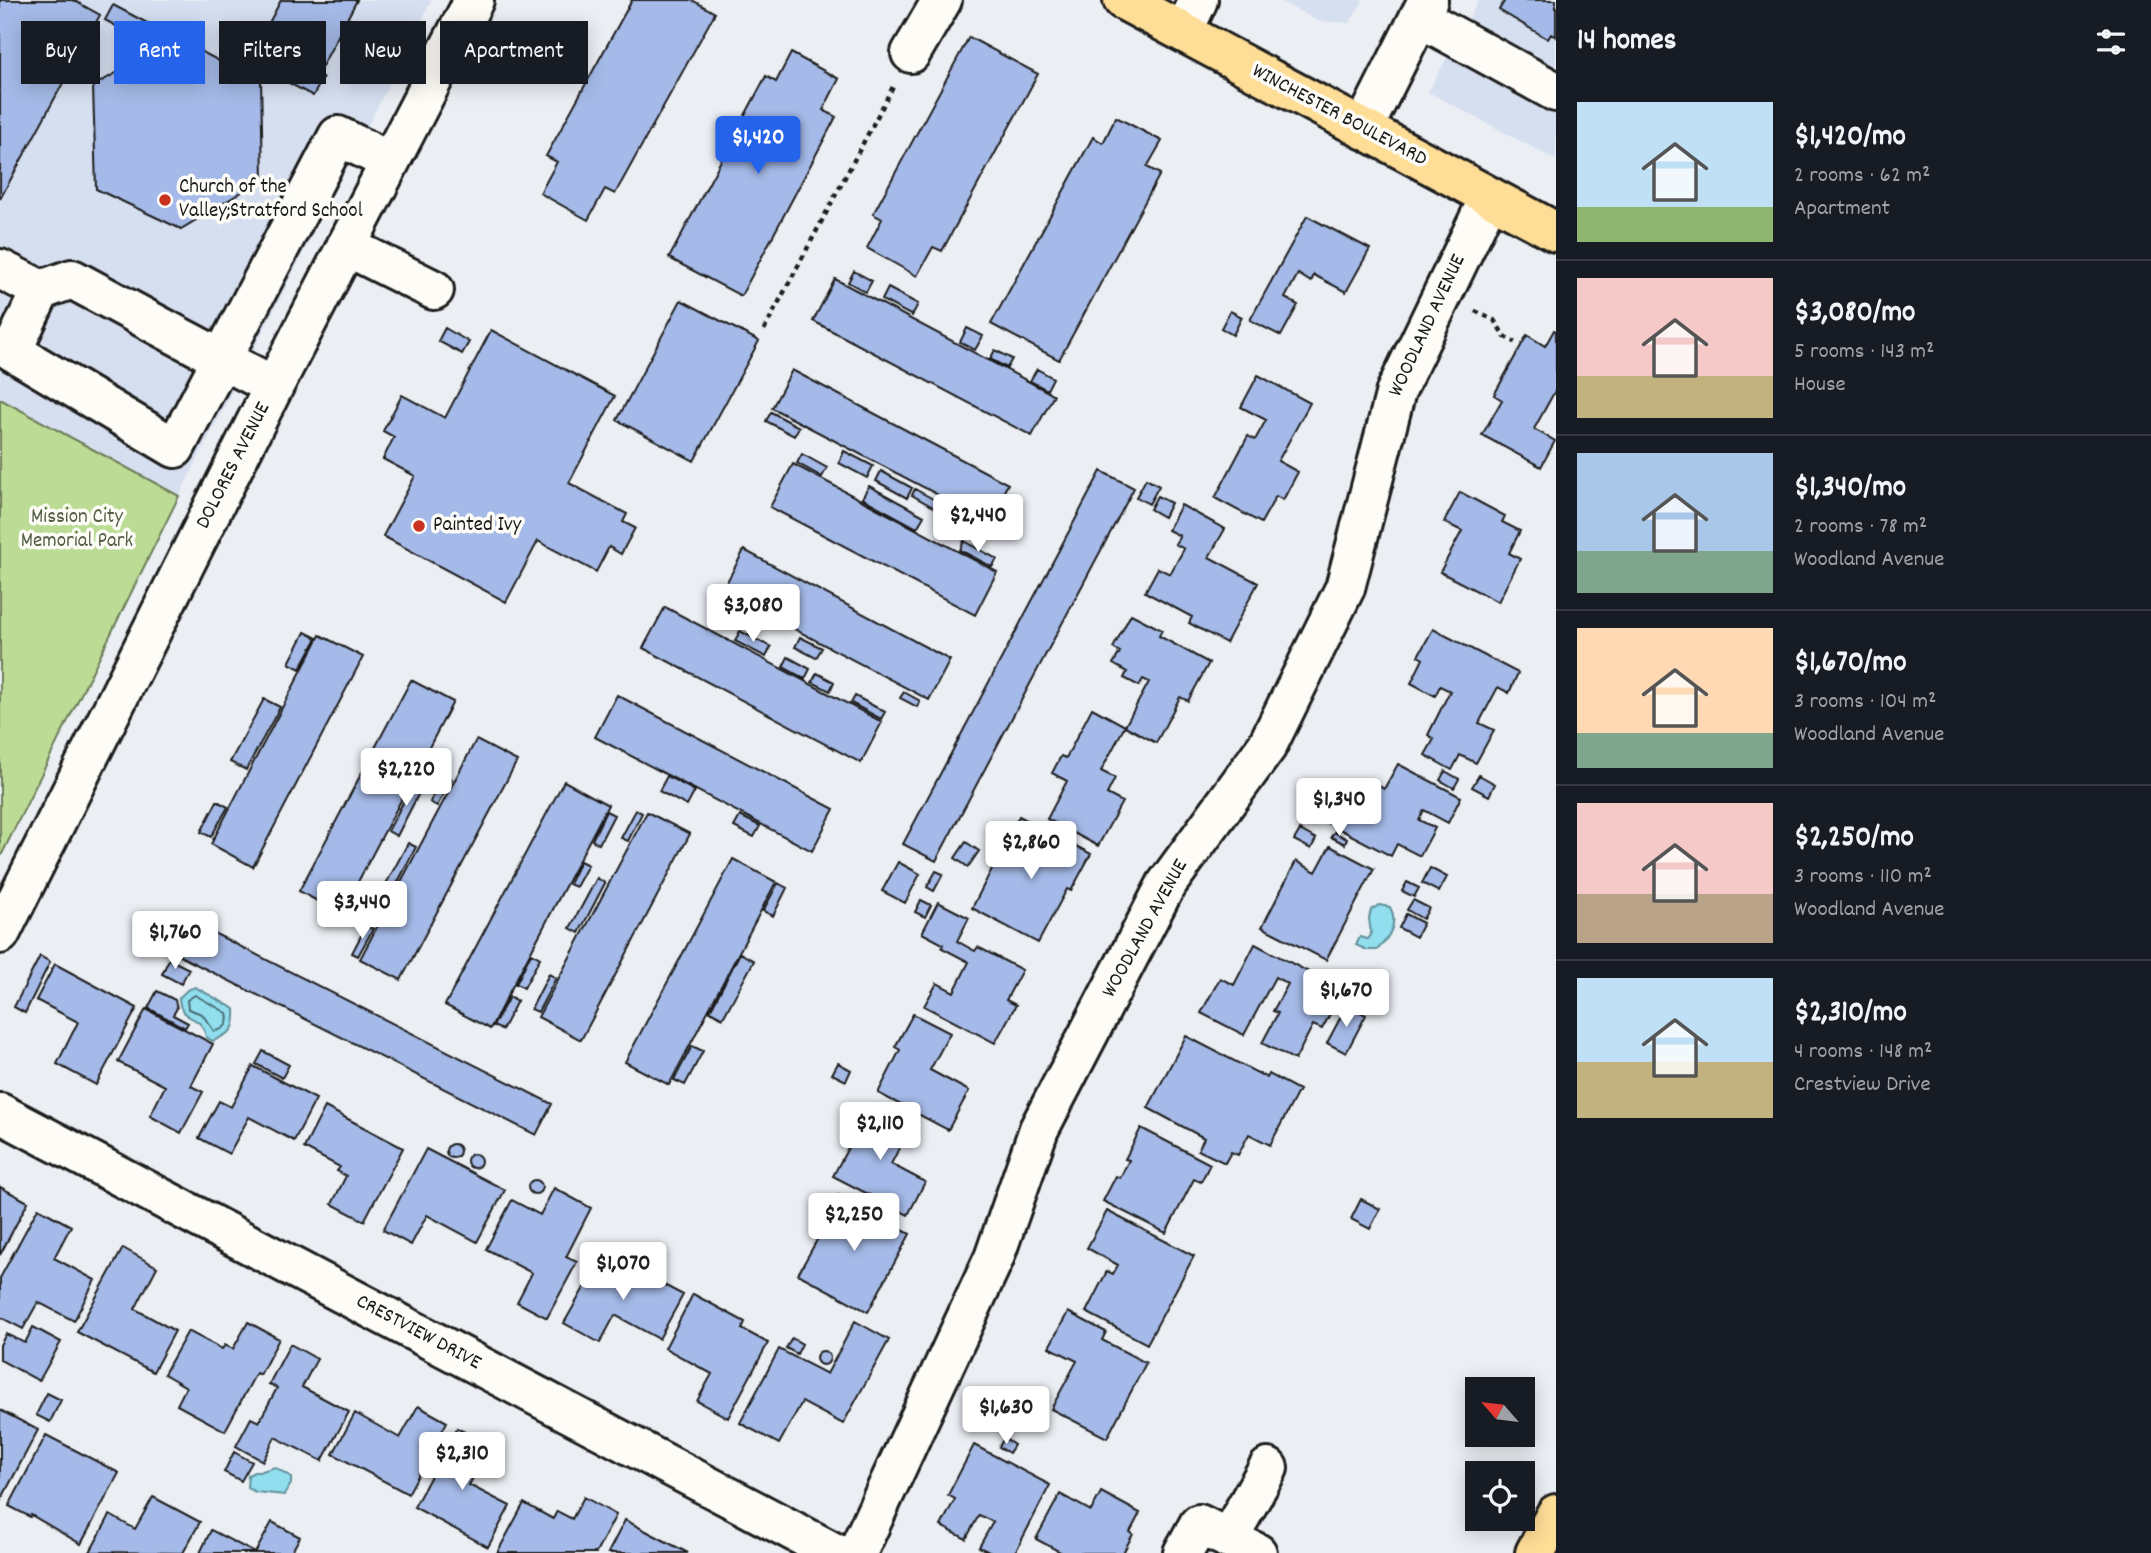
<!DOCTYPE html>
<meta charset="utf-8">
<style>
body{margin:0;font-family:Dekko,sans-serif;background:#242831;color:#f1f3f6;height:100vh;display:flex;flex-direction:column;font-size:26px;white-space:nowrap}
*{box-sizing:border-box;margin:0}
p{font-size:23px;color:#9ea1a6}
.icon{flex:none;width:38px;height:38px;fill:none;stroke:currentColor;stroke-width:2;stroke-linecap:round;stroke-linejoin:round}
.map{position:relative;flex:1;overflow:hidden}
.details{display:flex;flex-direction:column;background:#171b24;width:595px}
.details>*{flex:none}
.hud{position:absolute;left:21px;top:21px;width:665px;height:63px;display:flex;gap:14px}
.needle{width:46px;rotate:298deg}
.buttons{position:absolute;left:1465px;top:1377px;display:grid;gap:14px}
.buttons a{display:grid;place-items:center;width:70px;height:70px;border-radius:0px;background:#171b24;box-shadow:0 4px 18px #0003;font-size:35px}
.price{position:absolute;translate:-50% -60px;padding:0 16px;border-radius:7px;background:#fff;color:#222;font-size:23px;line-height:46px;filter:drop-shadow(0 2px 4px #0008)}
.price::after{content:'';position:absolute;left:50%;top:42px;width:21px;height:16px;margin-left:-10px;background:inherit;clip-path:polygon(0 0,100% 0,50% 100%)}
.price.active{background:#2563eb;color:#fff}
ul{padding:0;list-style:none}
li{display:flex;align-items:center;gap:21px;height:175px;padding:0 21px}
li+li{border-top:2px solid #363941}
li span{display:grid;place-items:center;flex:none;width:196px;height:140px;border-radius:0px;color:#555}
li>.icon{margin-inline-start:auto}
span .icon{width:84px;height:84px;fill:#fffc;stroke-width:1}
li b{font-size:30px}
h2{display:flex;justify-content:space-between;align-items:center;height:84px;padding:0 21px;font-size:30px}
.tag{padding:0 24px;border-radius:0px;background:#171b24;box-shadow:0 4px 18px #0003;font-size:24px;line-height:63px}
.tag.active{background:#2563eb;color:#fff}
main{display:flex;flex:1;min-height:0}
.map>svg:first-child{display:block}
</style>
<main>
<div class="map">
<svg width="1556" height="1553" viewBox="0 0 1556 1553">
<rect width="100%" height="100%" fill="#ebeff4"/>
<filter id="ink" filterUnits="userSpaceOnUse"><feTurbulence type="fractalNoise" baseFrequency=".0143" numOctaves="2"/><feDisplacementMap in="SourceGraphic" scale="14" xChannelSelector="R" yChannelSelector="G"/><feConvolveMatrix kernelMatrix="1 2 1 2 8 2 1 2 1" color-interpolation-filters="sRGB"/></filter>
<g filter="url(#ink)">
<path fill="#d6dff0" d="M 0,0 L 432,0 L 179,496 L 0,399 Z
M 1278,0 L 1363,0 L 1350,23 L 1318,21 Z
M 1479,0 L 1556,0 L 1556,160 L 1428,92 Z"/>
<path fill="#bcdc95" stroke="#6c7c58" stroke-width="2" d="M 0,399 L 179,496 L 0,858 Z"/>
<path fill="#90deee" stroke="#62909a" stroke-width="2" d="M 1379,905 L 1390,907 C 1399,923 1389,938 1377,950 L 1367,950 L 1356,945 L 1360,937 L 1368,939 L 1371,935 L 1369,918 L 1371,910 Z
M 195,987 L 235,1009 C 236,1031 232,1032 213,1041 L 206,1037 C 202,1012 180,1024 179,998 L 187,990 Z
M 275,1467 L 291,1477 L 291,1484 L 284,1495 L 256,1492 L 247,1488 L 248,1475 L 254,1472 L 259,1472 Z"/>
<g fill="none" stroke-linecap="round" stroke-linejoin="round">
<path stroke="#4a6a70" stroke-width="2" d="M 195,995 L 227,1013 C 230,1024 224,1030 214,1031 L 202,1014 L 188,1009 L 187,1000 Z"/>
</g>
<path fill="#a5bae8" stroke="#1c1c1c" stroke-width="2" d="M 0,0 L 73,0 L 100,15 L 0,199 Z
M 281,0 L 357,0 L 319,72 L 260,40 Z
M 632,0 L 692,0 L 715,13 L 615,194 L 605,189 L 588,220 L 540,193 L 557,162 L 546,156 Z
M 1505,0 L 1556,0 L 1556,37 L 1551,34 L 1548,39 L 1499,10 Z
M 113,5 L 240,72 L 255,42 L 323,78 L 313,96 L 265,70 L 261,78 L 263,179 L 181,229 L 96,189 L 93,86 L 159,49 L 105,20 Z
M 969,37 L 1038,74 L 942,251 L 933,247 L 917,276 L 867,248 L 882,219 L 873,214 Z
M 791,53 L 839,79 L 823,110 L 836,117 L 741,296 L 669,258 L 766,76 L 776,82 Z
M 1116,117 L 1162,141 L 1147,167 L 1160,174 L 1059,360 L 991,324 L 1093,137 L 1103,143 Z
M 1307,216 L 1370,249 L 1346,292 L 1314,275 L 1311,282 L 1298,274 L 1285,298 L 1298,305 L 1281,336 L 1250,320 Z
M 854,271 L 872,281 L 866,292 L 848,282 Z
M 835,279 L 1054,395 L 1032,436 L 813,321 Z
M 888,288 L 918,304 L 912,316 L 882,300 Z
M 681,300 L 759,341 L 694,461 L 617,420 Z
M 1230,311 L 1242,317 L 1233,335 L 1221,328 Z
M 445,328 L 469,342 L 462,354 L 438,341 Z
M 967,328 L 983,336 L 975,350 L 960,342 Z
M 491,330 L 615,396 L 569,483 L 627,514 L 623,522 L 635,528 L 621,554 L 609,547 L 596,572 L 538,541 L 506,602 L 383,536 L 415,476 L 383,459 L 394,437 L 383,431 L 402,395 L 445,418 Z
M 1554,330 L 1556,331 L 1556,389 L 1534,429 L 1555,441 L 1541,467 L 1482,435 L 1502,400 L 1494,395 L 1527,335 L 1545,346 Z
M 995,350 L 1012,359 L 1007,368 L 990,359 Z
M 1037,369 L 1053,378 L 1047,390 L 1030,381 Z
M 792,370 L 1008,484 L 988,521 L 772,408 Z
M 1258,375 L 1310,403 L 1278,461 L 1298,472 L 1283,500 L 1276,496 L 1261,523 L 1215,498 L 1248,436 L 1255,440 L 1266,420 L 1241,407 Z
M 771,412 L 799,427 L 794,436 L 766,421 Z
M 844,451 L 873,466 L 867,478 L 839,463 Z
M 802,454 L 827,468 L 822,477 L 797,463 Z
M 793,464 L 997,572 L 975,615 L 770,507 Z
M 881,471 L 912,488 L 907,498 L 876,481 Z
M 1101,471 L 1134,488 L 936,861 L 903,844 Z
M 1146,479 L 1159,486 L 1149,504 L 1136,497 Z
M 869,486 L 924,516 L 917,528 L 862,498 Z
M 915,489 L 942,504 L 938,510 L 912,495 Z
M 1460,492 L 1505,516 L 1502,522 L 1520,531 L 1509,553 L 1520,559 L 1498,602 L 1440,572 L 1462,531 L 1444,522 Z
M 1157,496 L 1171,503 L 1164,517 L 1150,509 Z
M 1181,505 L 1225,529 L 1209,557 L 1258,583 L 1226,643 L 1189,623 L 1192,617 L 1145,592 L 1158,568 L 1170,574 L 1184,549 L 1175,544 L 1180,536 L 1168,530 Z
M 955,511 L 983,526 L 979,533 L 951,518 Z
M 964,541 L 997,559 L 992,567 L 960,550 Z
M 744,550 L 950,660 L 929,700 L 722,591 Z
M 725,597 L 745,607 L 740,617 L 720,607 Z
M 665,607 L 882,722 L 861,763 L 643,648 Z
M 1131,614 L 1162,630 L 1159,636 L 1209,663 L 1188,701 L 1180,697 L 1156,743 L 1125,726 L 1149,682 L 1143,679 L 1139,686 L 1124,678 L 1127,672 L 1113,664 L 1120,652 L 1113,648 Z
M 1433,629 L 1518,673 L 1509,693 L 1498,687 L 1479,723 L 1494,730 L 1476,763 L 1460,755 L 1452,770 L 1425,755 L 1434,739 L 1428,735 L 1450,691 L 1440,686 L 1435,696 L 1411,683 L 1423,659 L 1418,656 Z
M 740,631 L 771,647 L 766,657 L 735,641 Z
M 305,632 L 317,638 L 300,669 L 289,663 Z
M 320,635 L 363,657 L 253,867 L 211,844 Z
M 800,637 L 822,648 L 816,658 L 795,647 Z
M 788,657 L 810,669 L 805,679 L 783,667 Z
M 817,673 L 834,682 L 830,691 L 812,682 Z
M 411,680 L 453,702 L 341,914 L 299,891 Z
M 904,692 L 920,701 L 917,707 L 900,698 Z
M 617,695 L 834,809 L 812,851 L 595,737 Z
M 855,696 L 885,712 L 881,719 L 851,703 Z
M 264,699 L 280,707 L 246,770 L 230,762 Z
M 1092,708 L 1125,726 L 1101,771 L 1115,778 L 1107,794 L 1122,802 L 1098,846 L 1047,819 L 1067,781 L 1052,773 L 1061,756 L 1066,758 Z
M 476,740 L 517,761 L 401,980 L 360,959 Z
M 1398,764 L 1461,797 L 1448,823 L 1424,810 L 1419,820 L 1435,828 L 1420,856 L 1397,844 L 1391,856 L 1324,821 L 1340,790 L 1368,805 L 1378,785 L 1384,789 Z
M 1445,771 L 1459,779 L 1454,788 L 1440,780 Z
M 444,775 L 452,779 L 437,806 L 430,802 Z
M 1479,775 L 1495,784 L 1489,796 L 1472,787 Z
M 667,776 L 695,791 L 687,806 L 659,791 Z
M 415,780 L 423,785 L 397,836 L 388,831 Z
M 564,781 L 608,805 L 490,1029 L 445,1005 Z
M 217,801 L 228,807 L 211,837 L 201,832 Z
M 636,810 L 642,813 L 628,841 L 621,838 Z
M 606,811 L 614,815 L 599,844 L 592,840 Z
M 647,812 L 690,834 L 581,1040 L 538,1017 Z
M 740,816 L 760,826 L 754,837 L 734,827 Z
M 1019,816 L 1091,854 L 1071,891 L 1067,889 L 1038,943 L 972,908 L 998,857 L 1014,865 L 1018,857 L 1026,862 L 1030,854 L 1005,841 Z
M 1300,830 L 1316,839 L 1311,849 L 1294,840 Z
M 1334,832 L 1347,839 L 1345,844 L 1331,837 Z
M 966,842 L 979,851 L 968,867 L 955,858 Z
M 408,843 L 416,847 L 382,913 L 373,908 Z
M 1330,846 L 1374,869 L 1326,960 L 1262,927 L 1296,861 L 1316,872 Z
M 733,859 L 776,882 L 669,1085 L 625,1062 Z
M 580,861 L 588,865 L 576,887 L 569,884 Z
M 898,862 L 920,874 L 905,903 L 882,891 Z
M 1430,868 L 1447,877 L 1439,892 L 1422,883 Z
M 936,871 L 943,874 L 934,891 L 927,887 Z
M 597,878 L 605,883 L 579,933 L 570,928 Z
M 1407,882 L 1419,888 L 1414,897 L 1402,891 Z
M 778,883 L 787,888 L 773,916 L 763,911 Z
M 359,884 L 366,887 L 351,917 L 344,913 Z
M 921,900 L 931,905 L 925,917 L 915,912 Z
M 1413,900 L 1429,908 L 1423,919 L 1407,910 Z
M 938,902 L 969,918 L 957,941 L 975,951 L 978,947 L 1022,970 L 1006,1000 L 1016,1005 L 995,1043 L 924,1006 L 937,983 L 954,992 L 969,962 L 942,948 L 943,944 L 922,933 Z
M 174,913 L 552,1104 L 536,1135 L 158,945 Z
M 1406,914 L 1423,923 L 1416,937 L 1399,928 Z
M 366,926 L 373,929 L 358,956 L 352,953 Z
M 1255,944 L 1343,990 L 1322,1029 L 1313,1025 L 1295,1060 L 1262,1043 L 1278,1013 L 1273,1011 L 1288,984 L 1275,977 L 1244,1035 L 1201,1013 L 1220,978 L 1234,985 Z
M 531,953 L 540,958 L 524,988 L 516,984 Z
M 740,953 L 754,961 L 723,1018 L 710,1011 Z
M 40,956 L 50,962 L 25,1013 L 14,1007 Z
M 169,959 L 189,969 L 181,984 L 162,974 Z
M 55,964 L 137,1008 L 96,1085 L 57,1064 L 78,1022 L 36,1000 Z
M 549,974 L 556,978 L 538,1012 L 531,1009 Z
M 157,991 L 175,1000 L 177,1008 L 173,1015 L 188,1023 L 185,1028 L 148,1008 Z
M 509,997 L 517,1001 L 502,1030 L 493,1026 Z
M 1347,1005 L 1366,1015 L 1346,1053 L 1327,1043 Z
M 146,1009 L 213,1044 L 191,1086 L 203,1092 L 181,1133 L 150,1116 L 165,1086 L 118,1062 Z
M 913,1014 L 950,1033 L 930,1070 L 969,1091 L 948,1130 L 878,1093 L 900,1050 L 895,1047 Z
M 1186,1036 L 1267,1078 L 1269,1074 L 1299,1090 L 1270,1145 L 1249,1134 L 1238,1155 L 1231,1152 L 1225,1163 L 1198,1150 L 1204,1138 L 1148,1108 Z
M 692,1046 L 703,1051 L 685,1085 L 674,1080 Z
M 263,1051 L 289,1065 L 282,1078 L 256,1064 Z
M 838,1063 L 851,1070 L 846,1081 L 832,1074 Z
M 253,1066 L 316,1099 L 294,1141 L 249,1117 L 229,1154 L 199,1138 L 219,1101 L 231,1107 Z
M 871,1104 L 911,1125 L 891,1164 L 925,1182 L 908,1215 L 833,1176 Z
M 325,1107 L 403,1148 L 364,1221 L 332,1204 L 346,1176 L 337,1171 L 340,1167 L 304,1148 Z
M 1141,1128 L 1210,1164 L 1201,1182 L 1194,1179 L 1166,1233 L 1103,1201 L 1116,1176 L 1120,1178 L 1129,1160 L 1125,1159 Z
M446 1151a7 7 0 1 1 14 0a7 7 0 1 1-14 0Z
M 426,1149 L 505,1190 L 477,1242 L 427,1215 L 411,1245 L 383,1230 Z
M467 1161a7 7 0 1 1 14 0a7 7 0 1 1-14 0Z
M528 1187a7 7 0 1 1 14 0a7 7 0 1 1-14 0Z
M 0,1187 L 28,1202 L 0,1255 Z
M 554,1188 L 591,1208 L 566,1257 L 577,1262 L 547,1318 L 517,1302 L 532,1273 L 486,1249 L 512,1200 L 540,1215 Z
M 838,1195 L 910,1234 L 868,1312 L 798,1274 L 817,1240 L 814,1238 Z
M 1361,1199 L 1380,1209 L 1370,1229 L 1351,1219 Z
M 38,1208 L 71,1226 L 54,1258 L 95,1280 L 74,1321 L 38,1302 L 23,1329 L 0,1317 L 0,1278 Z
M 1107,1211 L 1194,1256 L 1147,1344 L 1086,1312 L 1107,1271 L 1113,1274 L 1118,1265 L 1087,1248 Z
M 123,1248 L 157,1267 L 135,1309 L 175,1331 L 153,1372 L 77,1332 Z
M 609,1256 L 683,1295 L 659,1339 L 615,1315 L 600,1343 L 564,1323 L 585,1286 L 591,1289 Z
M 693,1294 L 745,1322 L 742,1329 L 768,1343 L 728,1418 L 697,1401 L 712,1374 L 665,1348 Z
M 1068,1312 L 1106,1332 L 1102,1340 L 1146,1363 L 1107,1438 L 1051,1409 L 1077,1361 L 1049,1347 Z
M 855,1321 L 889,1340 L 843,1424 L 802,1402 L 779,1444 L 740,1423 L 779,1349 L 827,1374 Z
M 248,1322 L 279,1339 L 260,1375 L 256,1373 L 225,1431 L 177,1405 L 186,1387 L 164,1374 L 188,1331 L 222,1349 L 225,1345 L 233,1349 Z
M 33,1327 L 61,1342 L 39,1381 L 0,1360 L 0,1345 L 6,1334 L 25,1343 Z
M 792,1338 L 802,1344 L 797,1354 L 786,1348 Z
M 290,1344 L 317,1359 L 302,1387 L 349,1412 L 322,1461 L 275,1437 L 263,1461 L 236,1446 L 251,1418 L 259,1422 L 277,1388 L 269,1384 Z
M816 1358a7 7 0 1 1 14 0a7 7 0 1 1-14 0Z
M 47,1393 L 61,1400 L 50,1422 L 36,1415 Z
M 418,1406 L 447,1422 L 408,1494 L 333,1454 L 355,1413 L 400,1438 Z
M 0,1410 L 38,1430 L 0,1502 Z
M 457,1428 L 490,1446 L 469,1485 L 510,1506 L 488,1547 L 414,1507 Z
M 46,1435 L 119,1473 L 81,1544 L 31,1515 L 30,1517 L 9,1506 Z
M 1004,1438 L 1014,1445 L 1009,1453 L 999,1447 Z
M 974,1445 L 1050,1485 L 1015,1553 L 991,1553 L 979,1547 L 993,1522 L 979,1515 L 966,1539 L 941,1526 L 955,1499 L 948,1495 Z
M 234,1452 L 252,1462 L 241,1481 L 224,1472 Z
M 1101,1492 L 1140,1513 L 1130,1532 L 1133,1534 L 1123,1553 L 1062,1553 L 1036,1539 L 1060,1494 L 1091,1511 Z
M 153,1497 L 200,1522 L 183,1553 L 90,1552 L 110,1515 L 135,1529 Z
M 584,1497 L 616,1515 L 596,1553 L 497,1553 L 524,1503 L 553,1519 L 557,1511 L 572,1519 Z
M 625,1520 L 688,1553 L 608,1553 Z
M 272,1522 L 300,1537 L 291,1553 L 200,1553 L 211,1530 L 255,1553 Z"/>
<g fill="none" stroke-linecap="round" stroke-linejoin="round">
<defs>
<path id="minor" d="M 1419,17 L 1556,92
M 1183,32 L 1198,0
M 911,53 L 942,0
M 1363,129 L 1428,0
M 346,246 L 434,290
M 0,269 L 41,290
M 274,386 C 206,352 139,315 72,279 L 41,290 L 12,351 L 175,448 L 338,136 L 389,161
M 0,934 L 274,386 L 474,0
M 0,1113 L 835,1553
M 1228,1539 L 1268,1468
M 857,1553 L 994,1258 L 1039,1129 L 1166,885 L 1267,746 L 1345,588 L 1396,391 L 1489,198
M 1183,1553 L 1199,1524 L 1257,1553"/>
<path id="major" d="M 1123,0 L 1556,232
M 1535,1553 L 1556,1514"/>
</defs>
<use href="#minor" stroke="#1c1c1c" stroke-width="44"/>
<use href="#major" stroke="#1c1c1c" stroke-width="44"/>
<path stroke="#1c1c1c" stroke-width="4.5" stroke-dasharray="5 5" stroke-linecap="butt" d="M 1475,311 L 1494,320 L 1505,337 L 1515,342
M 764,330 L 895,83"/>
<use href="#minor" stroke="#fdfcf7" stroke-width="38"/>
<use href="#major" stroke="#fedd96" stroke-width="38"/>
</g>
</g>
<g fill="#c8321e" stroke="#fdfcf7" stroke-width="2.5">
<circle cx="165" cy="200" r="7"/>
<circle cx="419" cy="526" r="7"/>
</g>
<g text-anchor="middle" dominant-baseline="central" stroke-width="7" stroke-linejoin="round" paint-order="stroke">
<g font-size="21" fill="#1c1c1c" stroke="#fdfcf7">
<text transform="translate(1339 116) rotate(28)">WINCHESTER BOULEVARD</text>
<text transform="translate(1428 326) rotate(-65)">WOODLAND AVENUE</text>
<text transform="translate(234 466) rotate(-63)">DOLORES AVENUE</text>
<text transform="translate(1146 929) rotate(-61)">WOODLAND AVENUE</text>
<text transform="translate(418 1333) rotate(28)">CRESTVIEW DRIVE</text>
</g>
<g font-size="21" fill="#1c1c1c" stroke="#fdfcf7" text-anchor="start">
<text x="179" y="188">Church of the<tspan x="179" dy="24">Valley;Stratford School</tspan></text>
<text x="433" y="526">Painted Ivy</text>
</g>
<g font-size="21" fill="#545f46" stroke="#fdfcf7">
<text x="77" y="518">Mission City<tspan x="77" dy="24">Memorial Park</tspan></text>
</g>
</g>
</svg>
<div class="buttons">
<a><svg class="needle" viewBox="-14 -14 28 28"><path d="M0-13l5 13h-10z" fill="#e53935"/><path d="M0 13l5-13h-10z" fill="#9ea1a6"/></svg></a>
<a><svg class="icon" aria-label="locate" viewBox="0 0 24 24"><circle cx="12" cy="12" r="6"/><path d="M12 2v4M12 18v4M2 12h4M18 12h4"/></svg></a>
</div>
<b class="price active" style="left:758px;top:176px">$1,420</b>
<b class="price" style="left:978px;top:554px">$2,440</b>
<b class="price" style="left:753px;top:644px">$3,080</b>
<b class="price" style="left:406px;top:808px">$2,220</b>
<b class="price" style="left:1339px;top:838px">$1,340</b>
<b class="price" style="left:1031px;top:881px">$2,860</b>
<b class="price" style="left:362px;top:941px">$3,440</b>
<b class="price" style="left:175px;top:971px">$1,760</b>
<b class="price" style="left:1346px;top:1029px">$1,670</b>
<b class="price" style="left:880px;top:1162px">$2,110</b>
<b class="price" style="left:854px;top:1253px">$2,250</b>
<b class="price" style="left:623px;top:1302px">$1,070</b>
<b class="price" style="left:1006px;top:1446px">$1,630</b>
<b class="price" style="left:462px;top:1492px">$2,310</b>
<div class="hud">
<a class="tag">Buy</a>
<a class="tag active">Rent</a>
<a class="tag">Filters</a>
<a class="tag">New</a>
<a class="tag">Apartment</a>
</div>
</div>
<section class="details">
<h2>14 homes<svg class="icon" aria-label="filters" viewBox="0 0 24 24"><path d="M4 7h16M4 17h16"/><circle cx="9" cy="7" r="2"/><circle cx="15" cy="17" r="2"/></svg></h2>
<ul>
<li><span style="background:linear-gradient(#bfe0f5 75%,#8fb573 0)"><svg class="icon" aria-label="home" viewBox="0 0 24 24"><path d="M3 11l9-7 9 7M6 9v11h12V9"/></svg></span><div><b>$1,420/mo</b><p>2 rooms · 62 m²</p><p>Apartment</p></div></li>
<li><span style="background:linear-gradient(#f6c9c9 70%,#c2b280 0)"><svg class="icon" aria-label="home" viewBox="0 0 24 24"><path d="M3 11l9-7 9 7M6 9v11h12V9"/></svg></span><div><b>$3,080/mo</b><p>5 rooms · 143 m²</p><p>House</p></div></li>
<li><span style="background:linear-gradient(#a9c7e8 70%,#7fa58c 0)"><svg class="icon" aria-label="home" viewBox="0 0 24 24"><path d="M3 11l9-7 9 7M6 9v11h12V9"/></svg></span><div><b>$1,340/mo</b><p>2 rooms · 78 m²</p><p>Woodland Avenue</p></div></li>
<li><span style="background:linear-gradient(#ffd9b3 75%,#7fa58c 0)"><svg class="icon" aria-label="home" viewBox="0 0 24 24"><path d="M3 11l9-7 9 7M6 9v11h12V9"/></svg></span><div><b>$1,670/mo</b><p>3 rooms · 104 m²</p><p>Woodland Avenue</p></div></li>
<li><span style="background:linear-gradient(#f6c9c9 65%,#b9a48a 0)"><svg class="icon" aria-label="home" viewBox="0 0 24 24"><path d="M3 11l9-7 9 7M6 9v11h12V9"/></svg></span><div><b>$2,250/mo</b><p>3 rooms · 110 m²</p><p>Woodland Avenue</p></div></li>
<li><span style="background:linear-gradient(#bfe0f5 60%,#c2b280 0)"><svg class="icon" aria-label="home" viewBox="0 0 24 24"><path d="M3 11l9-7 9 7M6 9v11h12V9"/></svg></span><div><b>$2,310/mo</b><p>4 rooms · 148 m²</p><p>Crestview Drive</p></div></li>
</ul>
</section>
</main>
